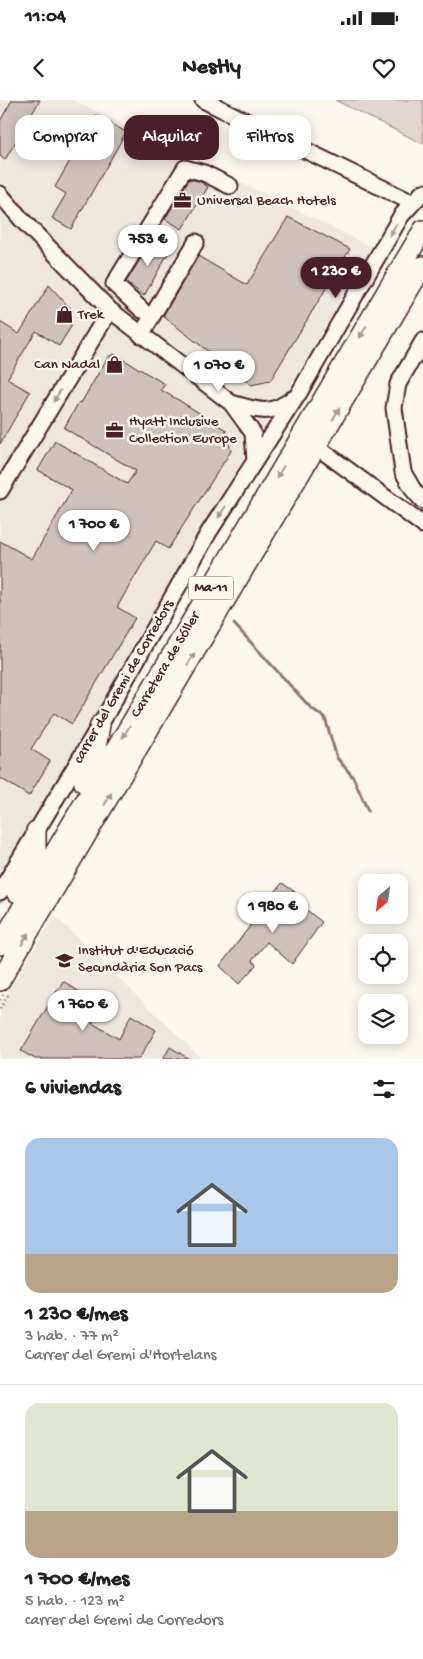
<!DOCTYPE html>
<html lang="es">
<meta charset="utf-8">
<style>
body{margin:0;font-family:"Gochi Hand",sans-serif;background:#f6f6f6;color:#202124;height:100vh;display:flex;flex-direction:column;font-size:19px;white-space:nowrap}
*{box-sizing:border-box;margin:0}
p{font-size:16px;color:#757577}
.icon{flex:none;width:28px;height:28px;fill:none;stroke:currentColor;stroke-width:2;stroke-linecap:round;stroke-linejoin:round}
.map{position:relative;height:959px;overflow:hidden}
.sheet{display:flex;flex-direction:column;background:#fff;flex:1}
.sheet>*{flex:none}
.top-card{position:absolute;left:15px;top:15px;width:394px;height:45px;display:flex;gap:10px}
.needle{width:32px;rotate:209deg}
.buttons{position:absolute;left:358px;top:774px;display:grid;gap:10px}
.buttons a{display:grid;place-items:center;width:50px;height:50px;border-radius:10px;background:#fff;box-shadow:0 2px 12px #0003;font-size:25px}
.price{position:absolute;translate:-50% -42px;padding:0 11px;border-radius:18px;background:#fff;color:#222;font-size:16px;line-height:32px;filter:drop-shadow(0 1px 2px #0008)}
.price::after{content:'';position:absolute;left:50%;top:30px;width:15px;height:11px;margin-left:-8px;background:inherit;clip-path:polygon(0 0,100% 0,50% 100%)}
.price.selected{background:#4a1f2b;color:#fff}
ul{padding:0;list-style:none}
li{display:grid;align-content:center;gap:10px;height:265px;padding:0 25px}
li+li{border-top:1px solid #e0e0e0}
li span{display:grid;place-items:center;height:155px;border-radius:15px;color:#555}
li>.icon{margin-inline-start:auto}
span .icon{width:90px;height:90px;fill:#fffc;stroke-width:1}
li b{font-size:21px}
h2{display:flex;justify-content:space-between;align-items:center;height:60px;padding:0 25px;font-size:21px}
.tag{padding:0 18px;border-radius:15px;background:#fff;box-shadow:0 2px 12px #0003;font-size:18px;line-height:45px}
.tag.selected{background:#4a1f2b;color:#fff}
.status{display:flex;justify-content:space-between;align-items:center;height:35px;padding:0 25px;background:#fff;direction:ltr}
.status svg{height:14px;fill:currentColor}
header{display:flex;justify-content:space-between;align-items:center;height:65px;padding:0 25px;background:#fff;font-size:22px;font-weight:700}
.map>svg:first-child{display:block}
</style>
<div class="status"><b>11:04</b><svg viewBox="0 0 49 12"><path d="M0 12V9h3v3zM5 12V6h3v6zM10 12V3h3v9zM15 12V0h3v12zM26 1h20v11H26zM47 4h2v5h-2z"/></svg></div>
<header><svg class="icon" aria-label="back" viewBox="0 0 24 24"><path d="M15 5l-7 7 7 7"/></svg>Nestly<svg class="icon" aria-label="heart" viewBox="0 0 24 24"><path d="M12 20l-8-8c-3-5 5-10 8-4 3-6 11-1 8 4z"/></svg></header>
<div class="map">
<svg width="423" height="959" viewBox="0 0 423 959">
<rect width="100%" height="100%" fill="#fbf7ec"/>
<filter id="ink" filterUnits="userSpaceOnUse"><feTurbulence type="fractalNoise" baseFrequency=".02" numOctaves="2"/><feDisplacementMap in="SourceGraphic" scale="10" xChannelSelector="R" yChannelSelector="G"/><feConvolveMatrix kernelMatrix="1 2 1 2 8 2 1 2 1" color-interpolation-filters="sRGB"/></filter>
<g filter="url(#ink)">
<path fill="#eee7de" d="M 0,0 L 73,0 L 372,147 L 40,713 L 0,788 Z
M 55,816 L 202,959 L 0,959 L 0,904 Z"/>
<path fill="#e2d7d0" stroke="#967b7e" d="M 335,0 L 423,0 L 423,44 Z"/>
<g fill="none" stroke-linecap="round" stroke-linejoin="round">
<path stroke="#907477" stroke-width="3" d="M 234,524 L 310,607 L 325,618 L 337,658 L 353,677 L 368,711"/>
</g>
<path fill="#cfc2bc" stroke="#4a1f2b" d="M 12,0 L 40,0 L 5,60 L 0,56 L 0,21 Z
M 96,15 L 126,32 L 71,129 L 52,118 L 66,94 L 55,87 Z
M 189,79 L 199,81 L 208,87 L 182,129 L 165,119 Z
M 288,117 L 350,149 L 270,281 L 251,285 L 163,216 L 198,156 L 247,185 Z
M 152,140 L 170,150 L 144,196 L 126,182 Z
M 49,185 L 72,210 L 66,221 L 72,225 L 59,246 L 36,231 L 7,279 L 30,292 L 0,344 L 0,222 L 19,234 Z
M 114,254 L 165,284 L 161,290 L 180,301 L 226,330 L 231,351 L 168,449 L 156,441 L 117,507 L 135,518 L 72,624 L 54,613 L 31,649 L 50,661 L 29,696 L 0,678 L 0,441 L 32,459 L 72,390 L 38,370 L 55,341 L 127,384 L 136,371 L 64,328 L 79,302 L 81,303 L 108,257 Z
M 282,783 L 295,792 L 291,798 L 322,822 L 292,864 L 267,842 L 252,860 L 256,865 L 239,884 L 220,866 Z
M 63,881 L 87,897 L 86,901 L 99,909 L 92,923 L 119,939 L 131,915 L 156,930 L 139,959 L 35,959 L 21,951 Z
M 170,947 L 189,959 L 163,959 Z"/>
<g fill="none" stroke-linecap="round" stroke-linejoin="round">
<defs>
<path id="minor" d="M 203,0 L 413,103
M 0,94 L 22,120 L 110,210 L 231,303
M 142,210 L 114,184 L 185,68 L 204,73 L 230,86
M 141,235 L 196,142
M 423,241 L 398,284 L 394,308 L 403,372 L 414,391 L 423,401
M 317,347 L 423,425
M 255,361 L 253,333 L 231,303 C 258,310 268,317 292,299
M 0,391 L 110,210
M 0,792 L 100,625 L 209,432 L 299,293 L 401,116 L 423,92"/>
<path id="major" d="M 84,683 L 94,661 L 100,625
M 16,792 L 36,758 L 36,731
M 0,845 L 423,130
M 0,881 L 423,166"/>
</defs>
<use href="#minor" stroke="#4a1f2b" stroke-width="19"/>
<use href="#major" stroke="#4a1f2b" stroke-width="22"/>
<path stroke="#4a1f2b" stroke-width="2" stroke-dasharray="1 4" stroke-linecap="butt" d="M 0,900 L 3,895
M 0,909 L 10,892"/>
<use href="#minor" stroke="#fbf7ec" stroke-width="15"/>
<use href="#major" stroke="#fbf7ec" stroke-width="19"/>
</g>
<defs><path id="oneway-solid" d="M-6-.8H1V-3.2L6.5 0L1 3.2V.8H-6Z" transform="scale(1.25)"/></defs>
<g fill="#ab9695">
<use href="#oneway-solid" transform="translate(393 130) rotate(120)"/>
<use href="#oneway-solid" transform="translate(363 232) rotate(121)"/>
<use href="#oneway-solid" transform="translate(57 296) rotate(121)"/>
<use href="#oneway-solid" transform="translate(336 314) rotate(-60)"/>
<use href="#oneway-solid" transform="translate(280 372) rotate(121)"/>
<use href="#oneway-solid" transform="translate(222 412) rotate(123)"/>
<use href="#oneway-solid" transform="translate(191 559) rotate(-59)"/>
<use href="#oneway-solid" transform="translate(126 632) rotate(121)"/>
<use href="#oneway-solid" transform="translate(108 699) rotate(-59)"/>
<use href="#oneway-solid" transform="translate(25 839) rotate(-59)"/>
</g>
</g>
<defs>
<symbol id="office-bare" viewBox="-9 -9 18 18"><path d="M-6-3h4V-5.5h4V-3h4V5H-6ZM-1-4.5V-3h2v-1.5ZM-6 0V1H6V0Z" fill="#4a1f2b" stroke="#fbf7ec" stroke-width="2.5" paint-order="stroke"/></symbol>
<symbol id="shop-bare" viewBox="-9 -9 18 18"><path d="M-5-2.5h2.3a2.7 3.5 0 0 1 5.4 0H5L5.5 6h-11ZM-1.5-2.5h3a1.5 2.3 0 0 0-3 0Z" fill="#4a1f2b" stroke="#fbf7ec" stroke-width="2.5" paint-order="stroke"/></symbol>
<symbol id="school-bare" viewBox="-9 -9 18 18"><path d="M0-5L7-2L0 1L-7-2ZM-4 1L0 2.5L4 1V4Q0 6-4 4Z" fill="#4a1f2b" stroke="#fbf7ec" stroke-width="2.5" paint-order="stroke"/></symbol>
</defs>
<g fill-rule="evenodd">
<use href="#office-bare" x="170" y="88" width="25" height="25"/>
<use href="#shop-bare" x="52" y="202" width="25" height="25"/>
<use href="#shop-bare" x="102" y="252" width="25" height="25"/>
<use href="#office-bare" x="102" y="318" width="25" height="25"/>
<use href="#school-bare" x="52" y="848" width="25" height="25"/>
</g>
<g text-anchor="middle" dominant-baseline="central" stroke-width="5" stroke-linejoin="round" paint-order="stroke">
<rect fill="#fbf7ec" stroke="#7f6065" stroke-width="1" x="188.5" y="476.5" width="45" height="23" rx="4"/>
<g font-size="14" font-weight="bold" fill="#4a1f2b">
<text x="211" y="488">Ma-11</text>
</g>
<g font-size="15" fill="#4a1f2b" stroke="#fbf7ec" text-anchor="start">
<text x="197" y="101">Universal Beach Hotels</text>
<text x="78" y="215">Trek</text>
<text x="100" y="265" text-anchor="end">Can Nadal</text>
<text x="129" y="322">Hyatt Inclusive<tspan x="129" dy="17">Collection Europe</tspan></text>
<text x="78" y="851">Institut d'Educació<tspan x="78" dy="17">Secundària Son Pacs</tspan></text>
</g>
<g font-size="15" fill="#4a1f2b" stroke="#fbf7ec">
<text transform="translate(166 565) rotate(-59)">Carretera de Sóller</text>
<text transform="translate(124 582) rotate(-60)">carrer del Gremi de Corredors</text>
</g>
</g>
</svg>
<div class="buttons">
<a><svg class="needle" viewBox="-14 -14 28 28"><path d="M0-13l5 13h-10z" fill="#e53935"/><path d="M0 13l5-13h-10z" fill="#757577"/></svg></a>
<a><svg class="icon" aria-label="locate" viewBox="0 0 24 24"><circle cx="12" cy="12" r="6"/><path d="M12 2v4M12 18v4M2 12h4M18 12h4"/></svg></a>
<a><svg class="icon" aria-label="layers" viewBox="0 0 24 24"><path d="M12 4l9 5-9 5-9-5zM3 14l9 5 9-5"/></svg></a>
</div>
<b class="price" style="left:148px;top:167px">753 €</b>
<b class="price selected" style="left:336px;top:199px">1 230 €</b>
<b class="price" style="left:219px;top:293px">1 070 €</b>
<b class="price" style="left:94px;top:452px">1 700 €</b>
<b class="price" style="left:273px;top:834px">1 980 €</b>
<b class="price" style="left:83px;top:932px">1 760 €</b>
<div class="top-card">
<a class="tag">Comprar</a>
<a class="tag selected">Alquilar</a>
<a class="tag">Filtros</a>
</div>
</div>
<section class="sheet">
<h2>6 viviendas<svg class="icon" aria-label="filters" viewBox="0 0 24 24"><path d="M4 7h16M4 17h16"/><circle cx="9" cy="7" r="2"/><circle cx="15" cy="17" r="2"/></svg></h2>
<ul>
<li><span style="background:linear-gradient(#a9c7e8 75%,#b9a48a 0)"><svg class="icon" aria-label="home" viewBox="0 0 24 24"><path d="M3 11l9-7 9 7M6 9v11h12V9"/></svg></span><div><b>1 230 €/mes</b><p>3 hab. · 77 m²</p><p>Carrer del Gremi d'Hortelans</p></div></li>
<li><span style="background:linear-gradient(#dfe7d0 70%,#b9a48a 0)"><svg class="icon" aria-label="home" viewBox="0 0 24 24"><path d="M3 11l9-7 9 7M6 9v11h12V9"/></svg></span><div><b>1 700 €/mes</b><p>5 hab. · 123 m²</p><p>carrer del Gremi de Corredors</p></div></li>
</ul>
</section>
